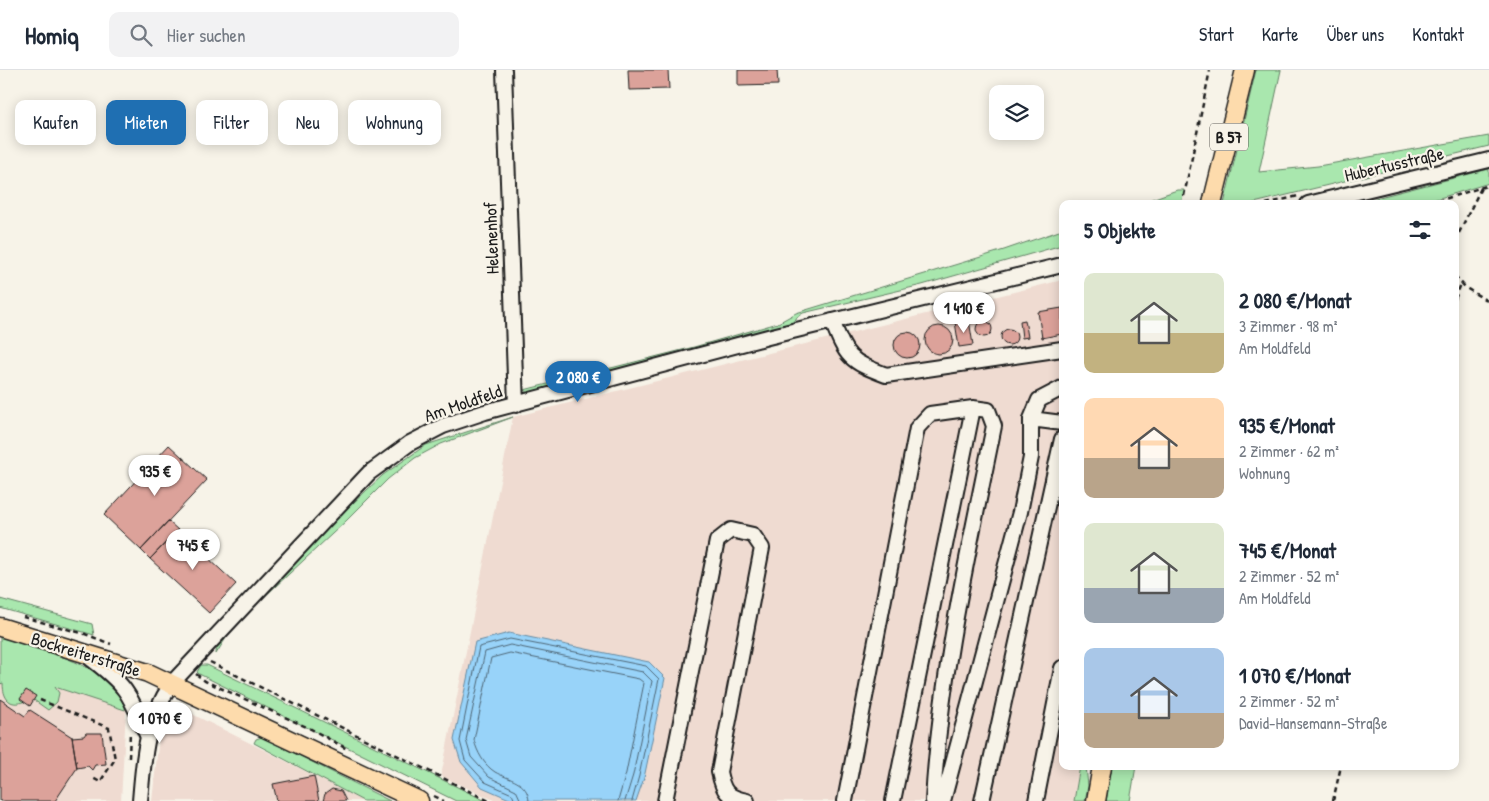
<!DOCTYPE html>
<html lang="de">
<meta charset="utf-8">
<style>
body{margin:0;font-family:"Patrick Hand",sans-serif;background:#f2f2f3;color:#1f2937;height:100vh;display:flex;flex-direction:column;font-size:19px;white-space:nowrap}
*{box-sizing:border-box;margin:0}
p{font-size:16px;color:#747a83}
.icon{flex:none;width:28px;height:28px;fill:none;stroke:currentColor;stroke-width:2;stroke-linecap:round;stroke-linejoin:round}
.map{position:relative;flex:1;overflow:hidden}
.drawer{position:absolute;left:1059px;top:130px;width:400px;height:570px;display:flex;flex-direction:column;background:#fff;border-radius:10px;box-shadow:0 2px 12px #0003}
.drawer>*{flex:none}
.hud{position:absolute;left:15px;top:30px;width:475px;height:45px;display:flex;gap:10px}
.buttons{position:absolute;left:989px;top:15px;display:grid;gap:10px}
.buttons a{display:grid;place-items:center;width:55px;height:55px;border-radius:10px;background:#fff;box-shadow:0 2px 12px #0003;font-size:25px}
.price{position:absolute;translate:-50% -42px;padding:0 11px;border-radius:18px;background:#fff;color:#222;font-size:16px;line-height:32px;filter:drop-shadow(0 1px 2px #0008)}
.price::after{content:'';position:absolute;left:50%;top:30px;width:15px;height:11px;margin-left:-8px;background:inherit;clip-path:polygon(0 0,100% 0,50% 100%)}
.price.active{background:#1f6fb2;color:#fff}
ul{padding:0;list-style:none}
li{display:flex;align-items:center;gap:15px;height:125px;padding:0 25px}
li span{display:grid;place-items:center;flex:none;width:140px;height:100px;border-radius:10px;color:#555}
li>.icon{margin-inline-start:auto}
span .icon{width:60px;height:60px;fill:#fffc;stroke-width:1}
li b{font-size:21px}
h2{display:flex;justify-content:space-between;align-items:center;height:60px;padding:0 25px;font-size:21px}
.chip{padding:0 18px;border-radius:10px;background:#fff;box-shadow:0 2px 12px #0003;font-size:18px;line-height:45px}
.chip.active{background:#1f6fb2;color:#fff}
header{display:flex;align-items:center;gap:30px;box-sizing:border-box;height:70px;padding:0 25px;background:#fff;border-bottom:1px solid #e0e1e3}
header strong{font-size:24px}
nav{display:flex;gap:28px;margin-inline-start:auto;font-size:18px}
.search{width:350px;height:45px;background:#f2f2f3;display:flex;align-items:center;gap:12px;box-sizing:border-box;padding:0 18px;border-radius:10px;color:#747a83;font-size:19px}
.map>svg:first-child{display:block}
</style>
<header>
<strong>Homiq</strong>
<div class="search"><svg class="icon" aria-label="search" viewBox="0 0 24 24"><circle cx="10" cy="10" r="6"/><path d="M15 15l6 6"/></svg>Hier suchen</div>
<nav><a>Start</a><a>Karte</a><a>Über uns</a><a>Kontakt</a></nav>
</header>
<div class="map">
<svg width="1489" height="731" viewBox="0 0 1489 731">
<rect width="100%" height="100%" fill="#f7f3e8"/>
<filter id="ink" filterUnits="userSpaceOnUse"><feTurbulence type="fractalNoise" baseFrequency=".02" numOctaves="2"/><feDisplacementMap in="SourceGraphic" scale="10" xChannelSelector="R" yChannelSelector="G"/><feConvolveMatrix kernelMatrix="1 2 1 2 8 2 1 2 1" color-interpolation-filters="sRGB"/></filter>
<g filter="url(#ink)">
<path fill="#efdbd1" d="M 1062,210 L 1062,696 L 1080,696 L 1074,731 L 496,731 L 441,706 L 513,347 Z
M 0,599 L 126,640 L 121,731 L 0,731 Z
M 182,639 L 268,682 L 363,731 L 152,731 L 159,668 Z"/>
<path fill="#a9e7ae" stroke="#628265" d="M 1256,0 L 1281,0 L 1259,102 L 1318,96 L 1489,66 L 1489,76 L 1250,134 L 1224,134 Z
M 1489,99 L 1489,113 L 1420,134 L 1352,134 Z
M 1177,120 L 1184,120 L 1181,134 L 1138,134 Z
M 1062,160 L 1062,175 L 922,215 L 803,243 L 797,247 L 793,254 L 529,324 L 524,320 L 694,277 L 778,253 L 796,243 L 1004,180 Z
M 513,347 L 441,374 L 415,388 L 388,409 L 346,451 L 234,555 L 216,584 L 217,568 L 260,520 L 383,405 L 426,375 Z
M 0,529 L 92,554 L 94,565 L 0,538 Z
M 0,566 C 45,581 91,591 126,625 L 125,640 L 55,617 L 59,623 L 57,632 L 48,640 L 31,628 C 13,639 3,632 3,613 L 0,614 Z
M 201,595 L 207,595 L 486,731 L 456,731 L 199,604 L 197,602 Z
M 262,667 L 390,731 L 363,731 L 254,673 L 256,669 Z
M 1080,696 L 1086,696 L 1088,716 L 1085,731 L 1074,731 Z
M 1112,696 L 1136,696 L 1130,731 L 1106,731 Z"/>
<path fill="#98d3f9" stroke="#668aa1" d="M 509,563 L 649,592 L 665,608 L 644,708 L 636,731 L 514,731 L 482,717 L 461,692 L 454,670 L 475,572 Z"/>
<g fill="none" stroke-linecap="round" stroke-linejoin="round">
<path stroke="#4e6574" stroke-width="1" d="M 515,731 L 512,724 L 485,712 L 465,690 L 460,671 L 479,577 L 510,569 L 646,596 L 659,609 L 639,706 L 632,731
M 521,731 L 516,720 L 489,707 L 471,687 L 466,670 L 485,582 L 510,575 L 643,602 L 652,611 L 633,705 L 625,731
M 529,731 C 528,711 509,710 495,702 C 484,695 477,682 474,670 L 491,588 L 510,583 L 639,609 L 644,613 L 626,703 L 618,731"/>
</g>
<path fill="#dca29a" stroke="#1c1c1c" d="M 628,0 L 668,0 L 669,19 L 629,20 Z
M 738,0 L 777,0 L 778,15 L 738,16 Z
M 1062,238 L 1062,264 L 1042,268 L 1038,242 Z
M 969,250 L 973,275 L 959,277 L 955,252 Z
M 1025,250 L 1028,267 L 1022,268 L 1020,251 Z
M976 259a8 8 0 1 1 16 0a8 8 0 1 1-16 0Z
M925 270a14 14 0 1 1 28 0a14 14 0 1 1-28 0Z
M1001 267a8 8 0 1 1 16 0a8 8 0 1 1-16 0Z
M894 275a13 13 0 1 1 26 0a13 13 0 1 1-26 0Z
M 169,375 L 207,410 L 141,480 L 104,445 Z
M 168,451 L 178,460 L 150,489 L 141,480 Z
M 178,460 L 236,514 L 209,543 L 150,489 Z
M 26,620 L 36,626 L 30,636 L 20,629 Z
M 0,629 L 25,646 L 30,640 L 72,667 L 77,698 L 55,731 L 0,731 Z
M 86,663 L 102,663 L 106,694 L 95,695 L 92,700 L 88,696 L 77,698 L 72,667 L 84,666 Z
M 314,706 L 319,731 L 277,731 L 273,714 Z
M 332,719 L 341,721 L 346,731 L 323,731 L 325,724 Z"/>
<g fill="none" stroke-linecap="round" stroke-linejoin="round">
<defs>
<path id="minor" d="M 504,0 L 516,335
M 1308,134 L 1489,90
M 832,251 C 847,288 849,291 886,305 L 1062,279
M 1031,349 L 1062,353
M 90,588 C 127,616 129,623 147,665
M 140,731 C 144,684 145,654 172,613 L 369,403 L 410,373 L 443,356 L 485,342 L 768,267 L 1062,195
M 665,731 L 717,471 L 731,460 L 753,465 L 762,478 L 719,702 C 723,721 726,727 747,731
M 845,731 L 917,358 L 930,344 L 973,338 L 988,340 L 994,356 C 969,480 940,604 933,731
M 893,731 L 973,338
M 943,731 L 1020,442 L 1031,387 L 1031,349 L 1039,330 L 1062,318
M 982,731 L 1062,369
M 1036,731 L 1062,598"/>
<path id="major" d="M 1212,134 L 1245,0
M 0,557 L 148,603 L 419,731
M 1096,731 L 1102,696"/>
</defs>
<use href="#minor" stroke="#1c1c1c" stroke-width="18"/>
<use href="#major" stroke="#1c1c1c" stroke-width="21"/>
<path stroke="#1c1c1c" stroke-width="2.5" stroke-dasharray="5 4" stroke-linecap="butt" d="M 1184,126 L 1210,0
M 1266,134 L 1298,126
M 1429,134 L 1489,115
M 1455,171 L 1481,118
M 1455,206 L 1466,218 L 1489,232
M 1455,229 L 1461,214
M 23,547 L 85,564 L 111,574
M 210,592 L 489,731
M 196,604 L 205,611 L 311,659 L 347,679
M 40,630 L 109,658 L 115,689 L 100,712 L 91,707
M 129,688 L 130,661
M 434,726 L 444,731
M 1333,731 L 1341,696"/>
<use href="#minor" stroke="#f7f3e8" stroke-width="14"/>
<use href="#major" stroke="#fddbac" stroke-width="18"/>
</g>
</g>
<g text-anchor="middle" dominant-baseline="central" stroke-width="4.5" stroke-linejoin="round" paint-order="stroke">
<rect fill="#f7f3e8" stroke="#5e5c59" stroke-width="1" x="1210" y="53.5" width="38" height="27" rx="4"/>
<g font-size="16" font-weight="bold" fill="#1c1c1c">
<text x="1229" y="67">B 57</text>
</g>
<g font-size="18" fill="#1c1c1c" stroke="#f7f3e8">
<text transform="translate(1394 94) rotate(-13)">Hubertusstraße</text>
<text transform="translate(491 168) rotate(-92)">Helenenhof</text>
<text transform="translate(463 333) rotate(-19)">Am Moldfeld</text>
<text transform="translate(86 584) rotate(17)">Bockreiterstraße</text>
</g>
</g>
</svg>
<div class="buttons">
<a><svg class="icon" aria-label="layers" viewBox="0 0 24 24"><path d="M12 4l9 5-9 5-9-5zM3 14l9 5 9-5"/></svg></a>
</div>
<b class="price" style="left:964px;top:264px">1 410 €</b>
<b class="price active" style="left:578px;top:333px">2 080 €</b>
<b class="price" style="left:155px;top:427px">935 €</b>
<b class="price" style="left:193px;top:501px">745 €</b>
<b class="price" style="left:160px;top:674px">1 070 €</b>
<div class="hud">
<a class="chip">Kaufen</a>
<a class="chip active">Mieten</a>
<a class="chip">Filter</a>
<a class="chip">Neu</a>
<a class="chip">Wohnung</a>
</div>
<section class="drawer">
<h2>5 Objekte<svg class="icon" aria-label="filters" viewBox="0 0 24 24"><path d="M4 7h16M4 17h16"/><circle cx="9" cy="7" r="2"/><circle cx="15" cy="17" r="2"/></svg></h2>
<ul>
<li><span style="background:linear-gradient(#dfe7d0 60%,#c2b280 0)"><svg class="icon" aria-label="home" viewBox="0 0 24 24"><path d="M3 11l9-7 9 7M6 9v11h12V9"/></svg></span><div><b>2 080 €/Monat</b><p>3 Zimmer · 98 m²</p><p>Am Moldfeld</p></div></li>
<li><span style="background:linear-gradient(#ffd9b3 60%,#b9a48a 0)"><svg class="icon" aria-label="home" viewBox="0 0 24 24"><path d="M3 11l9-7 9 7M6 9v11h12V9"/></svg></span><div><b>935 €/Monat</b><p>2 Zimmer · 62 m²</p><p>Wohnung</p></div></li>
<li><span style="background:linear-gradient(#dfe7d0 65%,#9aa5b1 0)"><svg class="icon" aria-label="home" viewBox="0 0 24 24"><path d="M3 11l9-7 9 7M6 9v11h12V9"/></svg></span><div><b>745 €/Monat</b><p>2 Zimmer · 52 m²</p><p>Am Moldfeld</p></div></li>
<li><span style="background:linear-gradient(#a9c7e8 65%,#b9a48a 0)"><svg class="icon" aria-label="home" viewBox="0 0 24 24"><path d="M3 11l9-7 9 7M6 9v11h12V9"/></svg></span><div><b>1 070 €/Monat</b><p>2 Zimmer · 52 m²</p><p>David-Hansemann-Straße</p></div></li>
</ul>
</section>
</div>
